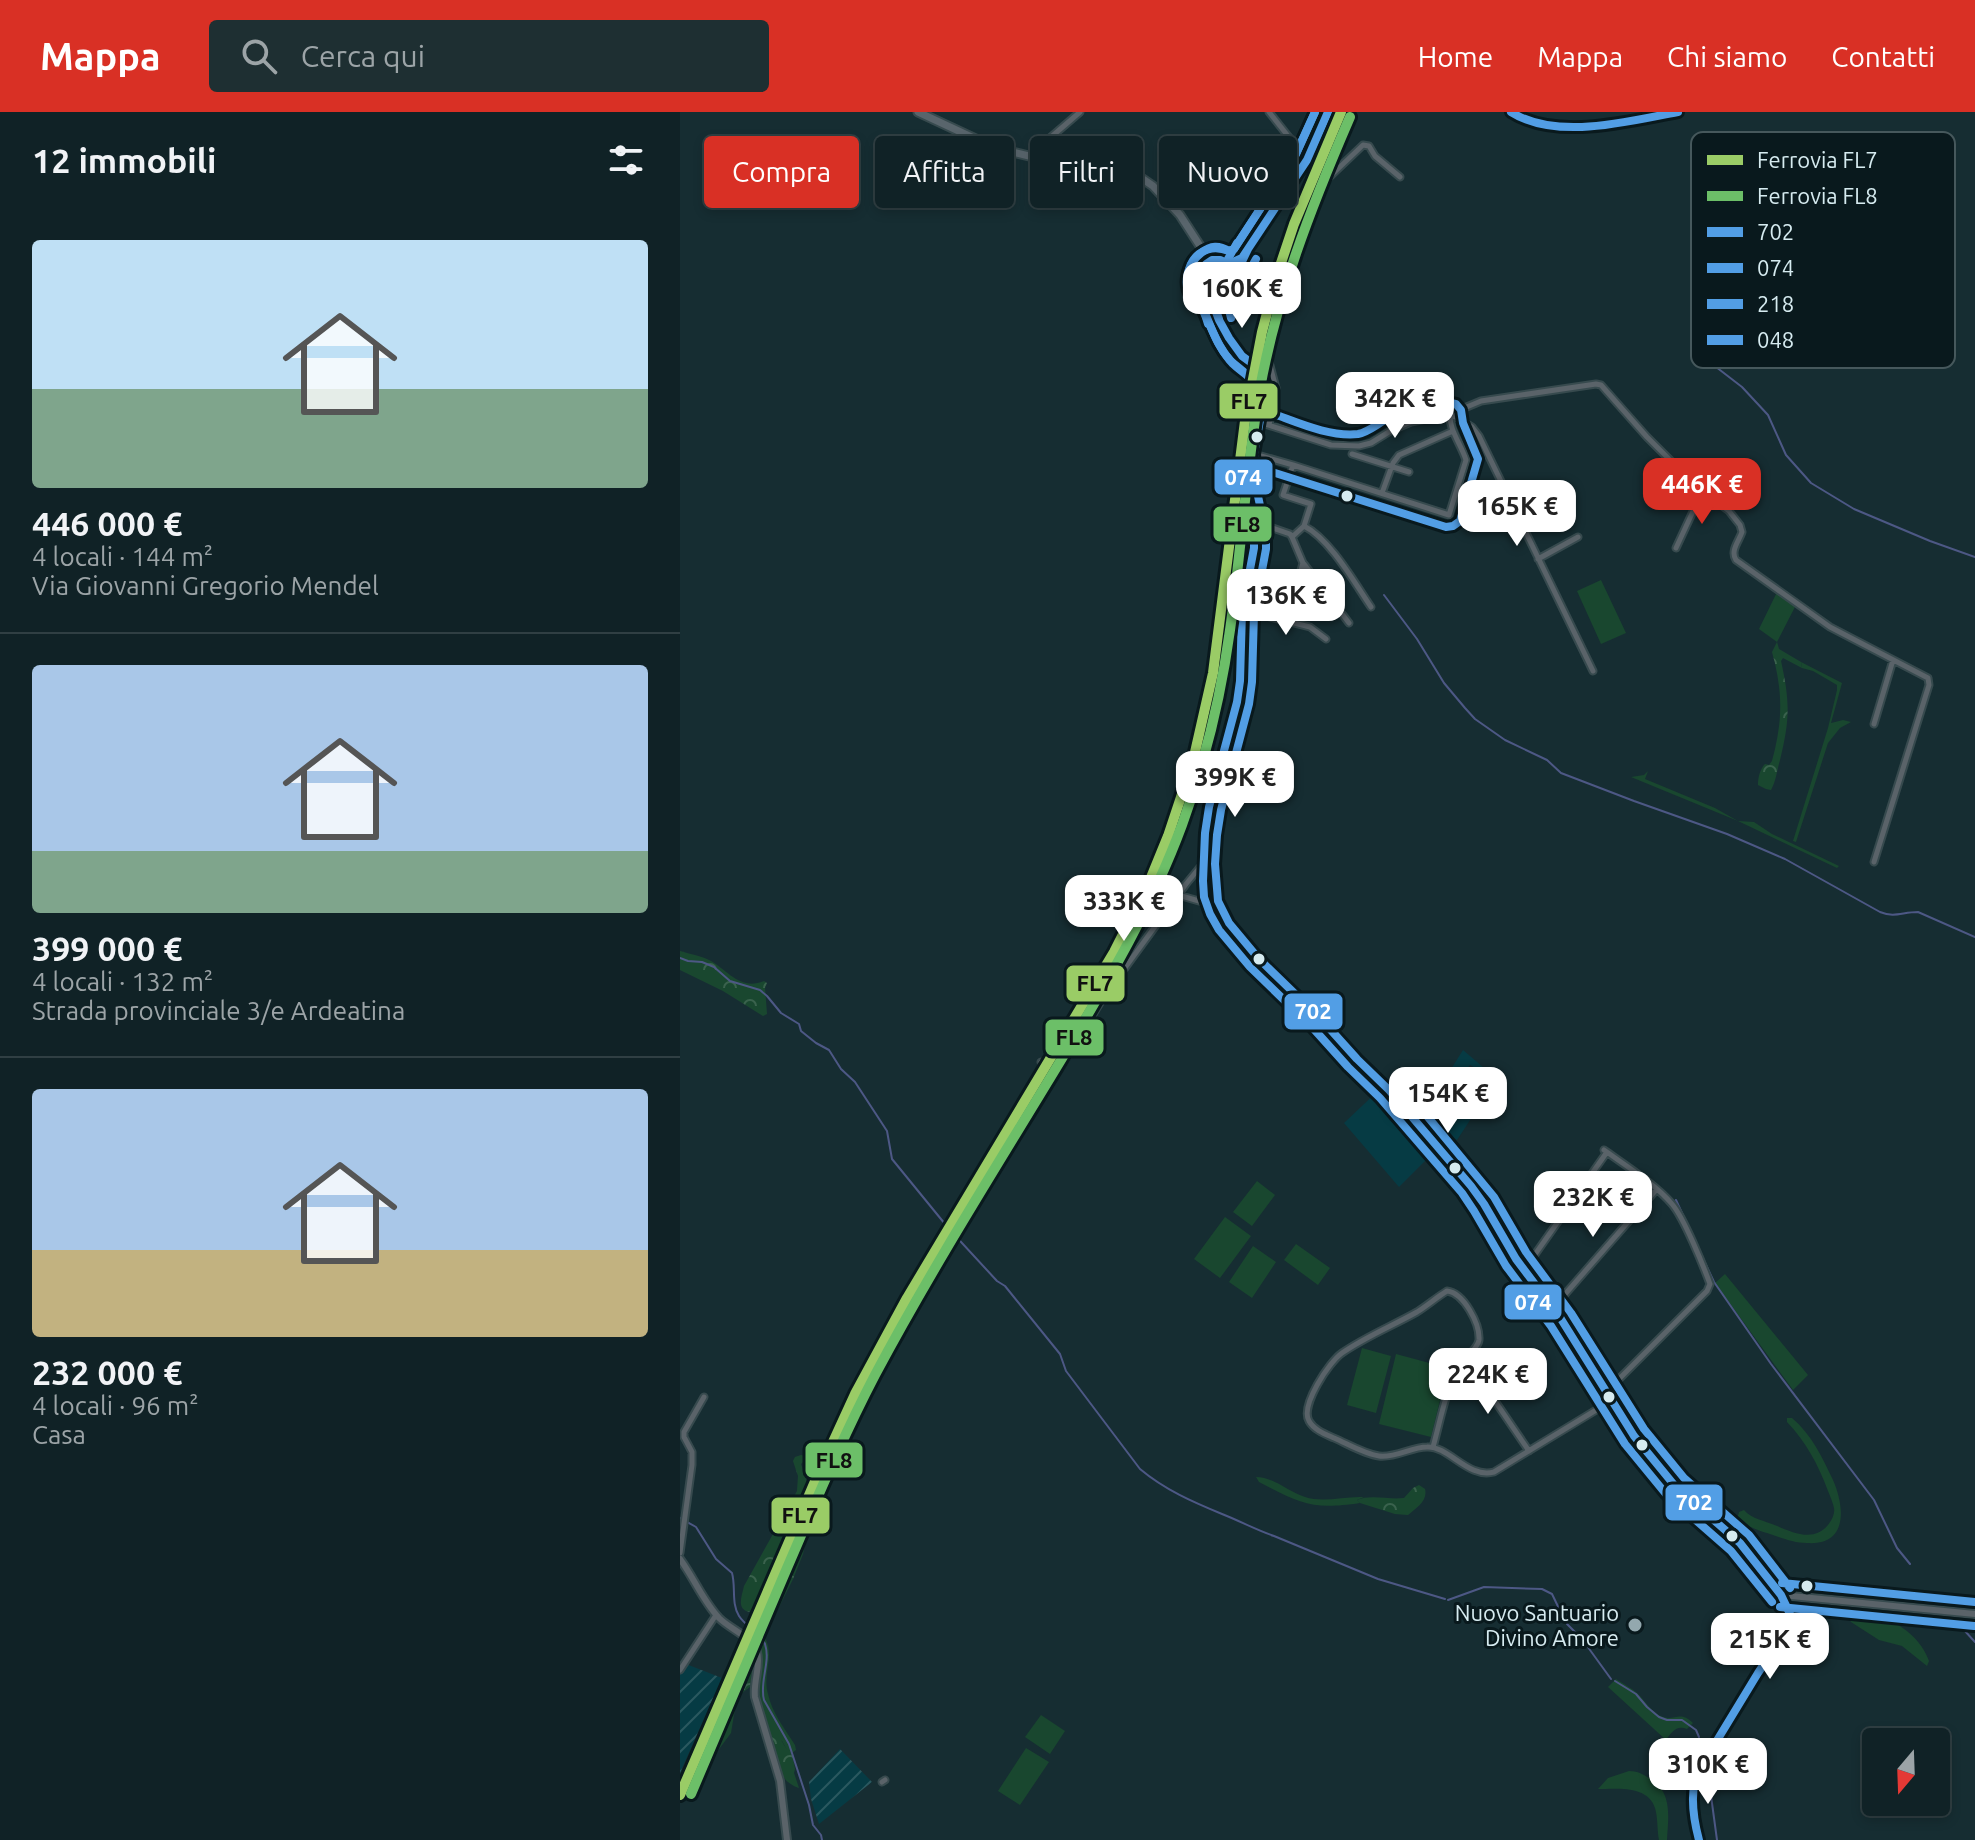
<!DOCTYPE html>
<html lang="it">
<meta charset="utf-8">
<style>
body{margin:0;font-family:Ubuntu,sans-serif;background:#1e2f32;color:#f1f3f6;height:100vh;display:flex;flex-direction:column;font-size:30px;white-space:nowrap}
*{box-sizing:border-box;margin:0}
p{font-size:26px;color:#9ca4a7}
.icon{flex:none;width:44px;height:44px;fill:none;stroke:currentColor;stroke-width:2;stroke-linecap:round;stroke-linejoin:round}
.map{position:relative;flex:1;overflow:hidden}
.drawer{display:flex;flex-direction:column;background:#102226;width:680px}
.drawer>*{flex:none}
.guide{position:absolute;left:24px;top:24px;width:760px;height:72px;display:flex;gap:16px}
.needle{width:52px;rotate:199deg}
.controls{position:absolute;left:1182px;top:1616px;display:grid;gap:16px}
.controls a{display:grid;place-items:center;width:88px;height:88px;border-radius:8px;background:#102226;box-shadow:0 4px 12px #0003,0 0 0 2px #303f43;font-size:40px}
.price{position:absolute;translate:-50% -68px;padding:0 18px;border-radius:16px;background:#fff;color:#222;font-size:26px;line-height:52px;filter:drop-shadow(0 2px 4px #0008)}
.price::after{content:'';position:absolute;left:50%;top:48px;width:24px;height:18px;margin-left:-12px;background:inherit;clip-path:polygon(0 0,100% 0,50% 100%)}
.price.current{background:#d93025;color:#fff}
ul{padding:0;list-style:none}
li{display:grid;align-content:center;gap:16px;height:424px;padding:0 32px}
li+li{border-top:2px solid #303f43}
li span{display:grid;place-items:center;height:248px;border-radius:8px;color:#555}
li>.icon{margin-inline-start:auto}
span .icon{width:144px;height:144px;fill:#fffc;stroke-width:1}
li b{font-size:34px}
h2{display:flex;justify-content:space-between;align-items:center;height:96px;padding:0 32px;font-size:34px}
.pill{padding:0 28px;border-radius:8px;background:#102226;box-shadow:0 4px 12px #0003,0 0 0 2px #303f43;font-size:28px;line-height:72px}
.pill.current{background:#d93025;color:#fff}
header{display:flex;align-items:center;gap:48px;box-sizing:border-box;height:112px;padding:0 40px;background:#d93025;color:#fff}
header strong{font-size:38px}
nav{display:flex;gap:44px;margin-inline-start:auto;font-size:28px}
.search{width:560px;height:72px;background:#1e2f32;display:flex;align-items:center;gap:20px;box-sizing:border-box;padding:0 28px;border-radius:8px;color:#9ca4a7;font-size:30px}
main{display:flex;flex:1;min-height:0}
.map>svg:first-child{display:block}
</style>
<header>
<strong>Mappa</strong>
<div class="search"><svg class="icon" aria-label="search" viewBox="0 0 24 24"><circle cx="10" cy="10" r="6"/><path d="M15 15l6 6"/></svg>Cerca qui</div>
<nav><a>Home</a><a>Mappa</a><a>Chi siamo</a><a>Contatti</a></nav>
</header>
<main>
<section class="drawer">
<h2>12 immobili<svg class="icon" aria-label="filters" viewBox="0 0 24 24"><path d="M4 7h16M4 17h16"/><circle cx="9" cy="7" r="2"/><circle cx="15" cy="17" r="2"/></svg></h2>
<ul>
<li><span style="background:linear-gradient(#bfe0f5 60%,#7fa58c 0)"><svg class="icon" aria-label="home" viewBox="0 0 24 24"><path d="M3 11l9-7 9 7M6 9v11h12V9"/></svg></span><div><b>446 000 €</b><p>4 locali · 144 m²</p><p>Via Giovanni Gregorio Mendel</p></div></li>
<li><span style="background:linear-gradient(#a9c7e8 75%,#7fa58c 0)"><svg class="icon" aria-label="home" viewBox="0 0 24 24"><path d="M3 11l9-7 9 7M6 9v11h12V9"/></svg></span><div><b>399 000 €</b><p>4 locali · 132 m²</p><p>Strada provinciale 3/e Ardeatina</p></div></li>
<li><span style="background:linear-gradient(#a9c7e8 65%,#c2b280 0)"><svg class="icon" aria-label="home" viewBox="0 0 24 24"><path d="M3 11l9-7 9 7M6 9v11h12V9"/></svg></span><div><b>232 000 €</b><p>4 locali · 96 m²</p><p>Casa</p></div></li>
</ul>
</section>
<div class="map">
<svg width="1295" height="1728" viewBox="0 0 1295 1728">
<defs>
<pattern id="industrial-furrows" width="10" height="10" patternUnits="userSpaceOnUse" patternTransform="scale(2)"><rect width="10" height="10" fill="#063b44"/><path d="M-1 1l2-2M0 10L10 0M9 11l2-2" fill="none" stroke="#2a585f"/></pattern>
<pattern id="forest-crowns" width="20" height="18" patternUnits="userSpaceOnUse" patternTransform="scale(2)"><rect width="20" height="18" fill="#19472f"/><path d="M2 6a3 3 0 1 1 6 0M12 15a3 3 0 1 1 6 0" fill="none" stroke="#3a624d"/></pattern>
</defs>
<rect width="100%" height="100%" fill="#162d32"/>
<path fill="#063b44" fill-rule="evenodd" d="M 783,938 L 817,967 L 777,1028 L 766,1022 L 744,1000 ZM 790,953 L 797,957 L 795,960 L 797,962 L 789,974 L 786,972 L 783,977 L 786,980 L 785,982 L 796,988 L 795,992 L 790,998 L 775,989 L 771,998 L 763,1007 L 754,999 L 762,990 L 759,988 L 762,984 L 767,987 Z
M 701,976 L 755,1039 L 719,1075 L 664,1011 Z"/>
<path fill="url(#industrial-furrows)" d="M 6,1552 L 42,1566 L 0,1661 L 0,1562 Z
M 160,1637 L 192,1670 L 139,1712 L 131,1687 L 129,1670 Z"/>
<path fill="#19472f" d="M 921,468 L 946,521 L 921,532 L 897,479 Z
M 1097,480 L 1116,493 L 1097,530 L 1079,517 Z
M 1121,550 L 1162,571 L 1151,611 L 1163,608 L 1171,610 L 1160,616 L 1148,631 L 1116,730 L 1113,729 L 1148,616 L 1157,578 L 1157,573 L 1133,559 L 1122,556 Z
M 968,659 L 965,667 L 1035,696 L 1058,709 L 1074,710 L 1092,722 L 1159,754 L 1157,756 L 1058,709 L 951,665 L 964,663 Z
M 577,1069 L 595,1083 L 572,1114 L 553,1100 Z
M 545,1105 L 571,1124 L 540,1166 L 514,1147 Z
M 616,1132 L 650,1156 L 638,1173 L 604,1148 Z
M 573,1134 L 596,1150 L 572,1186 L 549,1170 Z
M 1045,1162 L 1128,1263 L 1113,1278 L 1035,1171 Z
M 682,1236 L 711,1244 L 696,1301 L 667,1293 Z
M 716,1242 L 768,1256 L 751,1325 L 699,1312 Z
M 1107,1306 L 1112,1306 C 1132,1323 1142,1345 1153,1368 C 1165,1395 1168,1434 1127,1431 C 1114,1431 1102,1426 1090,1422 C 1083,1420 1061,1413 1058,1406 C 1057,1404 1059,1402 1059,1400 L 1064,1398 C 1071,1407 1086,1409 1097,1414 C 1114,1421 1134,1430 1148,1413 C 1152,1408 1155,1402 1154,1396 C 1153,1391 1150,1384 1148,1379 C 1138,1352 1126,1330 1107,1310 Z
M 576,1365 C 594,1365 608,1380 625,1385 C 644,1391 664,1384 684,1385 L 677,1388 L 680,1391 C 632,1398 621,1392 579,1370 Z
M 1183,1496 C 1211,1508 1238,1519 1249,1549 L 1247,1554 L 1222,1534 L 1199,1528 L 1171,1510 L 1163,1497 Z
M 78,1516 C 100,1540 81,1557 88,1582 C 92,1601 105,1617 115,1633 L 116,1638 L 112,1641 L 108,1640 L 102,1629 L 89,1626 L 76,1578 L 80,1548 L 68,1526 L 71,1517 L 85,1533 L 84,1529 L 73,1517 Z
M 936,1567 C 943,1572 952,1576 958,1582 C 966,1590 972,1601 983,1605 C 995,1609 1000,1598 1013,1611 L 1007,1617 C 996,1613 992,1620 986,1628 L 928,1575 Z
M 41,1597 L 41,1604 L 47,1607 L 54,1603 L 51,1621 L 11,1675 L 8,1674 Z
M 361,1603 L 385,1619 L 370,1642 L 345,1625 Z
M 346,1636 L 369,1650 L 340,1693 L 318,1679 Z
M 949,1659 C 959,1659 964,1663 972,1668 C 993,1682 988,1707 987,1728 L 979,1728 C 977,1718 978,1706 975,1696 C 968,1673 936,1677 918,1677 L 928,1666 Z"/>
<path fill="url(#forest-crowns)" d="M 1097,530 L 1099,537 L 1121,550 L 1122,556 L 1103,546 L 1101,549 C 1110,590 1110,607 1100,648 C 1097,658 1096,669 1091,678 L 1086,677 L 1078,673 C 1078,666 1080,657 1085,652 L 1089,653 L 1092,649 C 1103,609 1103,579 1092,540 Z
M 0,839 C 10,842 22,844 31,849 C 48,859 61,879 84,869 L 87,871 L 85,876 L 87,902 L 83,904 L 43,879 L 0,858 Z
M 130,1342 L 134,1347 L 133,1352 L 129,1354 L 123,1350 L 121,1352 L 127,1370 L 75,1494 L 69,1500 C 56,1497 62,1484 64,1474 L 117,1379 L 118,1364 L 113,1349 L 115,1345 L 121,1343 L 125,1344 Z
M 739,1373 L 745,1377 C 748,1389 736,1396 728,1403 L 715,1402 L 680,1391 L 677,1388 C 691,1382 708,1388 724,1386 L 733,1376 Z
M 134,1381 L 136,1381 L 123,1442 L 113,1467 L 94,1505 L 86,1512 L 80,1515 L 77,1509 Z
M 67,1532 L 74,1541 L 74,1545 L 70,1575 L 58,1584 L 54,1603 L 47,1607 L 41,1605 L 41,1597 Z
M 96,1624 C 104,1628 104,1638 112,1641 L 115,1657 L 114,1661 L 119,1676 C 97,1669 95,1646 89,1626 Z"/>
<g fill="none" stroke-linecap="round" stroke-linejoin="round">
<path stroke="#4d5885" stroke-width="2" d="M 1027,248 L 1062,275 L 1088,303 L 1106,343 L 1131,371 L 1174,397 L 1250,429 L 1295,445
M 704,483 L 737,527 L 764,571 L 785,596 L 795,607 L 825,628 L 867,648 L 881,661 L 954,689 L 1047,722 L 1105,747 L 1200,800 C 1215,806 1222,800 1238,800 L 1295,825
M 0,846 L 8,849 L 22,850 L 34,855 L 50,869 L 80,878 L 87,884 L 101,901 L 119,912 L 121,919 L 136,931 L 149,938 L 161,957 L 175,970 L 207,1019 L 212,1047 L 265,1112
M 996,1088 L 1034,1170 L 1091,1252 L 1194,1388 L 1217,1436 L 1230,1452
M 270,1118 L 317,1169 L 325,1174 L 380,1242 L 386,1259 L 460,1357 C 485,1378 513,1390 542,1402 C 560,1409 576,1418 594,1424 L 698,1467 L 765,1487
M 0,1406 L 16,1415 L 36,1447 L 52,1461 C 56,1475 51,1491 59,1504 C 66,1515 80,1520 85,1532 C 91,1550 79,1570 84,1588 L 109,1632 L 129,1693 L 133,1713 L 141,1723 L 142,1728
M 768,1488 L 804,1475 L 862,1477 L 872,1482 L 884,1507
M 1273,1506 L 1295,1530
M 887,1512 L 902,1527 L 931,1567
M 935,1569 L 956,1582 L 967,1595 L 979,1605 L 987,1608 L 1002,1608 L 1016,1618 L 1019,1625
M 1017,1636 L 1012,1648 L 1029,1661 L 1029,1669 L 1037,1728"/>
<defs>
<path id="minor" d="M 589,0 L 627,48
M 349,44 L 400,0
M 771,302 L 792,315 L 799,324 L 913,559
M 579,310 L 651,333 L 679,334 L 691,331 L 712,318 L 731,310 L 770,302 L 801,289 L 916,272 L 921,273 L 967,325 L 1015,373 L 1049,399 L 1060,413 L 1062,420 C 1059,429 1050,439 1056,448 L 1150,515 L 1248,566 L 1249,573 L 1194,750
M 589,313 L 596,276 L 589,250 L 588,229 L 608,149 L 624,106 L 643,71 L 683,33 L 689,34 L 695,44 L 720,65
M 574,342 L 613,353 L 769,403 L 786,348 C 781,332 769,318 770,302
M 672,342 L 729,360
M 613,353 L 603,383 L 631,392 L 624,414
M 702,381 L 713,351 L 719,343 L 773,319
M 612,425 L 624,414 C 650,427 674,470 691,495
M 996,436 L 1022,380
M 858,447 L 898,425
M 624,452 L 669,511
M 578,502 L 630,515 L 646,527
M 607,510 L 623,451 L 612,425
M 1194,612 L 1213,548
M 541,698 L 536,696 L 557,621 L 565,585 L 565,506 L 569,474 L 575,443 L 574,412 L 584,413 L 610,422 L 612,425
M 498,783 L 540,795
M 361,950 L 375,958 L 380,956 L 423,886 L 506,772 L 535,737
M 924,1038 C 945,1053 976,1073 992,1092 C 1004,1106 1023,1153 1030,1172 L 1027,1179 L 935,1271 L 934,1276 L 939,1292 L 935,1296
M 844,1158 L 927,1040
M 873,1196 L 976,1078
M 785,1245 L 849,1339
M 753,1335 C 760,1310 765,1281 777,1258 C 782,1248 798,1237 799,1228 C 800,1212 784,1181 767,1179 C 757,1185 748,1193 737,1200 C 712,1214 685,1225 662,1241 C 649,1250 620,1294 629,1309 C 634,1318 645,1322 654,1326 C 668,1332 684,1342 699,1344 C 716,1346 731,1335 747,1335 C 769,1334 788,1367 814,1360 L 931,1289
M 0,1441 L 12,1353 L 12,1340 L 4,1325 L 4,1320 L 24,1285
M 0,1558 L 36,1503
M 202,1670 L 205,1668"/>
<path id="tertiary" d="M 831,0 C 842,8 853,10 866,12 C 913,20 952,8 998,0
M 0,1447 C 14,1466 23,1489 39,1506 C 50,1517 72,1525 77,1540 C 81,1554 73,1570 75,1585 L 100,1669 L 107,1728
M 1101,1483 L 1295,1502"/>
<path id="secondary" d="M 238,0 L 315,36 L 349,44 L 421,52 L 454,61 L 473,74 L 500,103 L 522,137 L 525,152
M 533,146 L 547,150 L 555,161
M 535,146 C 525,151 518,160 520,172 C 521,181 526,181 531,186 C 534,190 536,200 538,205 C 544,222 555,240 571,251
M 531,187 L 543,185 C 554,176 555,159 562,146 L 627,48 L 648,0
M 576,254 L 583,261 L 586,274 L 574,342 L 576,375 L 586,421 L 586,437 L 574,501 L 572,570 L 569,592 L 541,698 L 537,723 L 535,752 L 538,789 L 549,811 L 579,847 L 641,907 L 677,947 L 709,978 L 791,1074 L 804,1092 L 836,1147 L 881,1207 L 935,1296 L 954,1324 L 995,1374 L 1060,1431 L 1101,1483 L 1110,1502 L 1108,1516 L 1078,1561 L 1016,1663 C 1009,1685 1013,1705 1019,1728"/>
</defs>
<use href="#minor" stroke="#374a4e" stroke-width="9"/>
<use href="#tertiary" stroke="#374a4e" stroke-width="10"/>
<use href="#secondary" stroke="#374a4e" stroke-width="11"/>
<use href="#minor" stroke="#5a6369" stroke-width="5"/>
<use href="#tertiary" stroke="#5a6369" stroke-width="6"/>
<use href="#secondary" stroke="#59656c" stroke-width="7"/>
<defs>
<path id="bus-1" d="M 648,0 L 627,48 L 562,146 L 549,152 L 540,148 L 532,148 L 526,152 L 519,165 L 520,174 L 524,181 L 531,187 L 539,208 L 549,226 L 562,244 L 581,258 L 586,274 L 574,342 L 576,375 L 586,421 L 586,437 L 574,501 L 572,570 L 569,592 L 541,698 L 537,723 L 535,752 L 538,789 L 549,811 L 579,847 L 641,907 L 677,947 L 709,978 L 791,1074 L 804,1092 L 836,1147 L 881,1207 L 954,1324 L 995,1374 L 1060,1431 L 1101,1483 L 1110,1502 L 1108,1516 L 1078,1561 L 1016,1663 C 1010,1685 1013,1706 1019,1728
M 831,0 C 877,29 949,9 998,0
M 539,207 L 536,199 L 539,187 L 549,177 L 568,137"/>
<path id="bus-2" d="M 635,0 L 616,42 L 554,137 L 549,139 C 539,135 528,135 519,142 C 506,152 504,174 514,188 C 520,196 517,188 522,197 C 532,216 538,236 553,252 C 562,261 570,262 574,275 L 562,343 L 564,377 L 574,422 L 574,436 L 562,500 L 560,569 L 557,590 L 529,695 L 525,721 L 523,769 L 524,785 L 530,802 L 539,818 L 570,855 L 632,915 L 668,955 L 700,986 L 782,1081 L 794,1099 L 826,1154 L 871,1214 L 945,1332 L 986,1382 L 1051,1439 L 1092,1490
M 551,206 L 549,198 L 549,194 L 559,184 L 567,163 L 576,147
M 1100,1495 L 1294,1514"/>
<path id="bus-3" d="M 747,1004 L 814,1085 L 846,1140 L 891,1201 L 964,1317 L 1004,1366 L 1069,1423 L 1110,1476
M 1102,1471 L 1295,1490"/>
<path id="bus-4" d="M 528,212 L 524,199 L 528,183 L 538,172 L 548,147 L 557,131
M 569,302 L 573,283 L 572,268 C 566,260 557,255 550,248 C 536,233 532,216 524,199 C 521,193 515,191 511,185 C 502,171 508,151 521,141 C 531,133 539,133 549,139 L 554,137 L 616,42 L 635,0
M 567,314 C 564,327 557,344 570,353 L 766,415 L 773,414 L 780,409 L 798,347 L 783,311 L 781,298 L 776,292 C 755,285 724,298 705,308 C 696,313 688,320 678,322 C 650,325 619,311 594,302"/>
</defs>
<use href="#bus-1" stroke="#09191d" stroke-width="14"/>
<use href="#bus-2" stroke="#09191d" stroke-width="14"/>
<use href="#bus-3" stroke="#09191d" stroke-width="14"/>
<use href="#bus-4" stroke="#09191d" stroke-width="14"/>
<use href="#bus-1" stroke="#529ee5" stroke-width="8"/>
<use href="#bus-2" stroke="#529ee5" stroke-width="8"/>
<use href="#bus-3" stroke="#529ee5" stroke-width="8"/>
<use href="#bus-4" stroke="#529ee5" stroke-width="8"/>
<defs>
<path id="rail-1" d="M 0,1683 L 136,1367 L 175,1282 L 227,1186 L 434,840 L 468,773 L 488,724 L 513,649 L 533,561 L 565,309 L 582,220 L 597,163 L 614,112 L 661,0"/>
<path id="rail-2" d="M 11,1682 C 42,1609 73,1536 104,1463 C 133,1396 161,1328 195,1263 C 252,1156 318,1052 381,948 C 426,872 471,797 502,713 C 525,650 541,584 550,518 C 561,440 566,360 579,282 C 596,185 631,95 670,5"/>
</defs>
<use href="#rail-1" stroke="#09191d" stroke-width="16"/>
<use href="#rail-2" stroke="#09191d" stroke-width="16"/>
<use href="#rail-1" stroke="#9acc66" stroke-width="10"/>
<use href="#rail-2" stroke="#6cbf68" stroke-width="10"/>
</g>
<g fill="#d6ebf0" stroke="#09191d" stroke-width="3">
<circle cx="577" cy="325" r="7"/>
<circle cx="667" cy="384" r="7"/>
<circle cx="579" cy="847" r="7"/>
<circle cx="775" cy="1056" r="7"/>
<circle cx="929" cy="1285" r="7"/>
<circle cx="962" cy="1333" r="7"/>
<circle cx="1052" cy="1424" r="7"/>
<circle cx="1127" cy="1474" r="7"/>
</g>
<circle fill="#93a8ae" stroke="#09191d" stroke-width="3" cx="955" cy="1513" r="8"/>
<g text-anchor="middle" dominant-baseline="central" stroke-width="6" stroke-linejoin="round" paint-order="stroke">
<g font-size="22" fill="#d6ebf0" stroke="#09191d" text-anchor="end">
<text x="939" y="1500">Nuovo Santuario<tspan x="939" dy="25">Divino Amore</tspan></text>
</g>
</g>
<rect x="1011" y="20" width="264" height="236" rx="12" fill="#09191d" stroke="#46585c" stroke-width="2"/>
<rect x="1027" y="43" width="36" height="10" fill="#9acc66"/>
<rect x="1027" y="79" width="36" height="10" fill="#6cbf68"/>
<rect x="1027" y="115" width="36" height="10" fill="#529ee5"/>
<rect x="1027" y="151" width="36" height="10" fill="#529ee5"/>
<rect x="1027" y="187" width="36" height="10" fill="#529ee5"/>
<rect x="1027" y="223" width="36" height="10" fill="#529ee5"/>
<g font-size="22" fill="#d6ebf0">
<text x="1077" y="56">Ferrovia FL7</text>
<text x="1077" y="92">Ferrovia FL8</text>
<text x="1077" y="128">702</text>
<text x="1077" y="164">074</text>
<text x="1077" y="200">218</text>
<text x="1077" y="236">048</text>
</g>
<g stroke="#09191d" stroke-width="3">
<rect x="538" y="270" width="61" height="38" rx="8" fill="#9acc66"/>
<rect x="533" y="346" width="61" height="38" rx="8" fill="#529ee5"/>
<rect x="532" y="393" width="61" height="38" rx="8" fill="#6cbf68"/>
<rect x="385" y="852" width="61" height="39" rx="8" fill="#9acc66"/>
<rect x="603" y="880" width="61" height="39" rx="8" fill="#529ee5"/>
<rect x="364" y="906" width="61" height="39" rx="8" fill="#6cbf68"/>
<rect x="823" y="1171" width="60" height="38" rx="8" fill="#529ee5"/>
<rect x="124" y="1329" width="60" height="38" rx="8" fill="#6cbf68"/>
<rect x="984" y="1371" width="60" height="39" rx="8" fill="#529ee5"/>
<rect x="90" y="1384" width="61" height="39" rx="8" fill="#9acc66"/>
</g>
<g font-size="22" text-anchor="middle" font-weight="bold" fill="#fff">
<text x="563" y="373">074</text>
<text x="633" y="907">702</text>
<text x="853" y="1198">074</text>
<text x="1014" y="1398">702</text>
</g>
<g font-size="22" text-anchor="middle" font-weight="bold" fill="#111">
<text x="569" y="297">FL7</text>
<text x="562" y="420">FL8</text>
<text x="415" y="879">FL7</text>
<text x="394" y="933">FL8</text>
<text x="154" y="1356">FL8</text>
<text x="120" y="1411">FL7</text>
</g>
</svg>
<div class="controls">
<a><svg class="needle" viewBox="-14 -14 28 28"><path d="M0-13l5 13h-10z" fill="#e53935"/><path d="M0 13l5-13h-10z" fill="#9ca4a7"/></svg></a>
</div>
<b class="price" style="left:562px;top:218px">160K €</b>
<b class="price" style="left:715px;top:328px">342K €</b>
<b class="price current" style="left:1022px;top:414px">446K €</b>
<b class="price" style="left:837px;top:436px">165K €</b>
<b class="price" style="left:606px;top:525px">136K €</b>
<b class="price" style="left:555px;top:707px">399K €</b>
<b class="price" style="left:444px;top:831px">333K €</b>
<b class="price" style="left:768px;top:1023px">154K €</b>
<b class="price" style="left:913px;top:1127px">232K €</b>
<b class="price" style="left:808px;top:1304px">224K €</b>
<b class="price" style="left:1090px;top:1569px">215K €</b>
<b class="price" style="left:1028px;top:1694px">310K €</b>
<div class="guide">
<a class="pill current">Compra</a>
<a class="pill">Affitta</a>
<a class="pill">Filtri</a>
<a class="pill">Nuovo</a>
</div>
</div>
</main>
